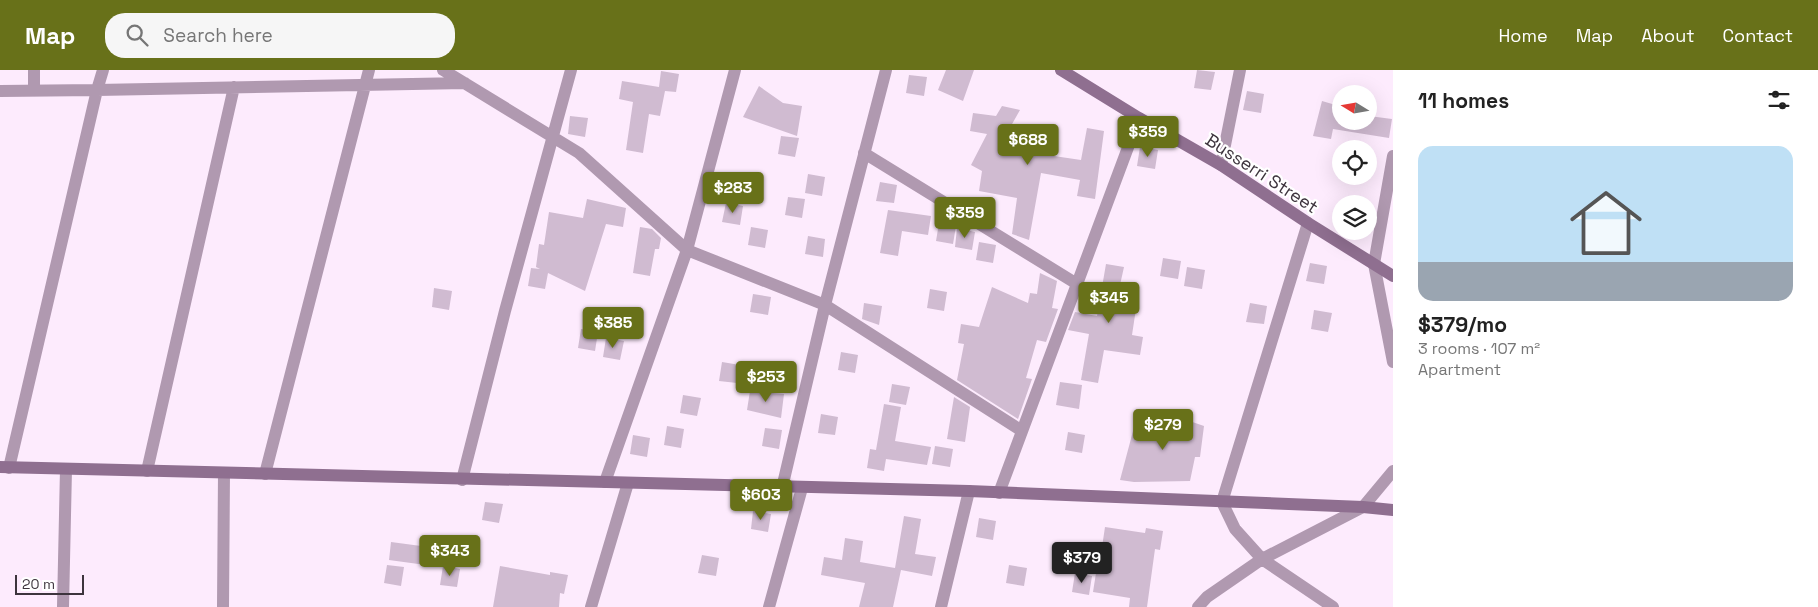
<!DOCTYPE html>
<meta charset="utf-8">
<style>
body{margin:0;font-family:"Space Grotesk",sans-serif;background:#f6f6f6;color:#222;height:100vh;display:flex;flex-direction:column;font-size:19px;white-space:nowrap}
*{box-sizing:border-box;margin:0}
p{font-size:16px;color:#767676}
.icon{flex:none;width:28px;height:28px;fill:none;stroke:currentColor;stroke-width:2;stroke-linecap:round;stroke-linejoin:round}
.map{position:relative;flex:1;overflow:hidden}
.drawer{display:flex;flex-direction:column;background:#fff;width:425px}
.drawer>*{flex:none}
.needle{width:32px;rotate:281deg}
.fabs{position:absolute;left:1332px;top:15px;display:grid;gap:10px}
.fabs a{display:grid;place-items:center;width:45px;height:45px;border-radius:50%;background:#fff;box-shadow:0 5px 20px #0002;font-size:25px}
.scale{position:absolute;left:15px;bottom:12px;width:69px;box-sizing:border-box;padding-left:5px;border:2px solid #3d343d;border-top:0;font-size:14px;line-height:18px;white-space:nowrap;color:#3d343d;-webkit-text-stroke:4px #fff;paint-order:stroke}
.price{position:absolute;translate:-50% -42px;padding:0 11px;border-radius:5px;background:#687119;color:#fff;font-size:16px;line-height:32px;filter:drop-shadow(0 1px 2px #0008)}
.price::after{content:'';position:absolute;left:50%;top:30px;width:15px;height:11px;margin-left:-8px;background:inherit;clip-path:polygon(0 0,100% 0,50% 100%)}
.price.on{background:#222;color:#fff}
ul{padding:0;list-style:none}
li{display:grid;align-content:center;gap:10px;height:265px;padding:0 25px}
li span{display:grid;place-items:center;height:155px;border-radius:15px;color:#555}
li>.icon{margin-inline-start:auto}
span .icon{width:90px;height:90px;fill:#fffc;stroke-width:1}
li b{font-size:21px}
h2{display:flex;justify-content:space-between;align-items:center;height:60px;padding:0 25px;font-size:21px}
header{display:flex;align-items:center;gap:30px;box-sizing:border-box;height:70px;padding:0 25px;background:#687119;color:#fff}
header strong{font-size:24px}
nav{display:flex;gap:28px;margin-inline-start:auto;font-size:18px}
.search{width:350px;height:45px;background:#f6f6f6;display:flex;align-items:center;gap:12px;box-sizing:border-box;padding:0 18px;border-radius:20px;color:#767676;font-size:19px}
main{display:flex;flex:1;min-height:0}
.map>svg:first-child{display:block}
</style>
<header>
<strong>Map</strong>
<div class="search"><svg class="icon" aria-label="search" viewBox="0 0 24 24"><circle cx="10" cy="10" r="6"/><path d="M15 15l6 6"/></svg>Search here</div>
<nav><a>Home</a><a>Map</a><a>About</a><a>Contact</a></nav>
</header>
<main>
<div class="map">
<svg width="1393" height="537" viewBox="0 0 1393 537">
<rect width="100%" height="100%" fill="#fdebfd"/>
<path fill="#d0bbd1" d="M 946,0 L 974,0 L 963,31 L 938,20 Z
M 1197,0 L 1215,2 L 1211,20 L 1194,18 Z
M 661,1 L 679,4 L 676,22 L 665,21 L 660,46 L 649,44 L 643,83 L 626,80 L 633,32 L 619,29 L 622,11 L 659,17 Z
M 909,5 L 927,7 L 924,26 L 906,23 Z
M 759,16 L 783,33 L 802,36 L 797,66 L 743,47 Z
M 1247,21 L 1264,24 L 1261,43 L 1243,40 Z
M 1322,31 L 1339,36 L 1338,41 L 1341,41 L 1341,51 L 1369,51 L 1369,46 L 1392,49 L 1389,68 L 1333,59 L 1331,69 L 1313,66 Z
M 1002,36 L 1020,40 L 1007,63 L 1029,67 L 1027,82 L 1081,90 L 1087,58 L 1104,61 L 1095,129 L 1077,126 L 1080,110 L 1041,103 L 1029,170 L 1012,164 L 1017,128 L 979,121 L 982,101 L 971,95 L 987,64 L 970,61 L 973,43 L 996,46 Z
M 570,46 L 588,48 L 585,67 L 568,64 Z
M 781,66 L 799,68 L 795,87 L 778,84 Z
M 1140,77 L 1158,80 L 1155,99 L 1137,96 Z
M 808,104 L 825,107 L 822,126 L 805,123 Z
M 880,112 L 897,115 L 894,133 L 876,131 Z
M 788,127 L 805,129 L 802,148 L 785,145 Z
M 587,129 L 626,138 L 623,157 L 606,154 L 585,221 L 548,203 L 545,219 L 528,216 L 531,198 L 540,199 L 536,197 L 539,174 L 544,175 L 549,142 L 583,148 Z
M 726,133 L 743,136 L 740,155 L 722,152 Z
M 888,140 L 931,146 L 928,165 L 902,161 L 898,186 L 880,183 Z
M 939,153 L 956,156 L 953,174 L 936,171 Z
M 640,157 L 652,159 L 661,168 L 659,179 L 655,179 L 650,206 L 633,203 Z
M 751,157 L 768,160 L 765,178 L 748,175 Z
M 957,158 L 975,162 L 972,180 L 955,177 Z
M 808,166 L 825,169 L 823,187 L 805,184 Z
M 979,172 L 996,175 L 993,193 L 976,190 Z
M 1163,188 L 1181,191 L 1178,209 L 1160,206 Z
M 1310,193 L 1327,196 L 1324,214 L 1306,211 Z
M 1106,194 L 1124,197 L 1120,215 L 1139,219 L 1132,265 L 1143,267 L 1140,285 L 1104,280 L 1098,313 L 1081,310 L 1089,264 L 1068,260 L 1075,242 L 1097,246 Z
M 1187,197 L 1205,200 L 1202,219 L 1184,216 Z
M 1040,203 L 1057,211 L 1052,238 L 1058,239 L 1046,272 L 1037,270 L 1026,308 L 1032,309 L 1018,349 L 957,310 L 964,274 L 958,273 L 961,254 L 979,257 L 992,217 L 1028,233 L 1030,223 L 1037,224 Z
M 434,218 L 452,221 L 449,240 L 432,237 Z
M 930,219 L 947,222 L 944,241 L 927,238 Z
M 753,224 L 771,227 L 768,245 L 750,242 Z
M 864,233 L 882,236 L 879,255 L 862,249 Z
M 1250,233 L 1267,236 L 1264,254 L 1246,252 Z
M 1314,240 L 1332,243 L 1328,262 L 1311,259 Z
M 581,259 L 598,262 L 595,281 L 578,278 Z
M 606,268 L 624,271 L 620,290 L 603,287 Z
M 841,282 L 858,285 L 855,303 L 838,300 Z
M 722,292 L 740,295 L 737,313 L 719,311 Z
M 1060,312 L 1082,315 L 1079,339 L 1056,335 Z
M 892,314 L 910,317 L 906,335 L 889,332 Z
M 750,321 L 784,324 L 781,348 L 747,340 Z
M 683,325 L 701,328 L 697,346 L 680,343 Z
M 954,327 L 970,337 L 965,372 L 947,369 Z
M 884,334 L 901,337 L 895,371 L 931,377 L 927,395 L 886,389 L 884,401 L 867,398 L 870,379 L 876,380 Z
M 821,344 L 838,347 L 835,365 L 818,363 Z
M 1172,345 L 1204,356 L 1200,387 L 1195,387 L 1190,411 L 1134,412 L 1120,410 L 1137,346 L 1170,356 Z
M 667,356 L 684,359 L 681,378 L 664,375 Z
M 765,358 L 782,360 L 779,379 L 762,376 Z
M 1068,362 L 1085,365 L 1082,383 L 1065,380 Z
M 633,365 L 650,368 L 647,387 L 630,384 Z
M 935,376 L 953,379 L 950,397 L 932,394 Z
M 485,432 L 503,434 L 499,453 L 482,450 Z
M 753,441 L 771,444 L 768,462 L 751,459 Z
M 904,446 L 921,449 L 915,484 L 936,487 L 932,506 L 901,500 L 893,537 L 859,537 L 865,513 L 821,505 L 824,487 L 842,490 L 845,468 L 863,471 L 860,492 L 895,498 Z
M 979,448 L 996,451 L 993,470 L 976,467 Z
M 1105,457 L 1145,463 L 1146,458 L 1163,461 L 1160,480 L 1155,479 L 1147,537 L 1129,537 L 1130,528 L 1093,522 L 1096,503 L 1098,504 Z
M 391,472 L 436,478 L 433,496 L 389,490 Z
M 702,485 L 719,488 L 716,506 L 698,503 Z
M 387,495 L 404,497 L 401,516 L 384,513 Z
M 1009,495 L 1027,498 L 1024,516 L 1006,513 Z
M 443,496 L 460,499 L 457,517 L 440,515 Z
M 500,496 L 550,505 L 550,502 L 568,505 L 564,524 L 560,523 L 559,537 L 493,537 Z
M 1075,503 L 1092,506 L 1089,525 L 1072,522 Z"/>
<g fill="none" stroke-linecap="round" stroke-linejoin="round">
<path stroke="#b099b0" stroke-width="12" d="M 443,0 L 579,83 L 687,180 L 825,235 L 1022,361
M 34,20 L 34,0
M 0,21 L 97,20 L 103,0
M 864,83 L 1077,214
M 1393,86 L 1374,194 L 1393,292
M 1221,95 L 1240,0
M 1308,153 L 1222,432 L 1235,459 L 1262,489 L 1333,537
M 9,398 L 97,20 L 465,13
M 147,401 L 234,17
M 265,404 L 369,0
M 462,410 L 505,241 L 571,0
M 605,412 L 687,180 L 735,0
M 782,418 L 825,235 L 886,0
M 999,423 L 1139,48
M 63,537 L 66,399
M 223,537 L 224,403
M 591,537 L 628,413
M 769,537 L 802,418
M 941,537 L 969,421
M 1198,537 L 1207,527 L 1262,489 L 1363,437 L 1393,401"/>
<path stroke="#8f6f90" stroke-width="12" d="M 1061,0 L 1139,48 L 1221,95 L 1308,153 L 1393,206
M 0,397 L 969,421 L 1363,437 L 1393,440"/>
</g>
<g text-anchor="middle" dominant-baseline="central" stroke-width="4.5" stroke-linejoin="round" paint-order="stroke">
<g font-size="18" fill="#3d343d" stroke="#fff">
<text transform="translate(1262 103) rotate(33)">Busserri Street</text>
</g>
</g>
</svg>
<div class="fabs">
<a><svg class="needle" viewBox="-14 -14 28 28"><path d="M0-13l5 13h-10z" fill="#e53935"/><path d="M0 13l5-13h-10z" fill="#767676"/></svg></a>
<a><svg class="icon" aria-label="locate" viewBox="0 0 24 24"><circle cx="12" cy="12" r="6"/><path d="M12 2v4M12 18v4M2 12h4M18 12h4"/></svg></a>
<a><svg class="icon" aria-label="layers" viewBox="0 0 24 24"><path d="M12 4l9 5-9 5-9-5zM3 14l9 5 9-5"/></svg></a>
</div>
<div class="scale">20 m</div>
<b class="price" style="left:1148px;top:88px">$359</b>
<b class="price" style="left:1028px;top:96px">$688</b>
<b class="price" style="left:733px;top:144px">$283</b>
<b class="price" style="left:965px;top:169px">$359</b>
<b class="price" style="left:1109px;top:254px">$345</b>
<b class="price" style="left:613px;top:279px">$385</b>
<b class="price" style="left:766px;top:333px">$253</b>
<b class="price" style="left:1163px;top:381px">$279</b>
<b class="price" style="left:761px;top:451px">$603</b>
<b class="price" style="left:450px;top:507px">$343</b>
<b class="price on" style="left:1082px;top:514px">$379</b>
</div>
<section class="drawer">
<h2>11 homes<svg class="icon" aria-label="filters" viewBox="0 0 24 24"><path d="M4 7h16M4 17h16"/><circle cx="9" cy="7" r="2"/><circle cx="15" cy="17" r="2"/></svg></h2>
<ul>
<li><span style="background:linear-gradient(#bfe0f5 75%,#9aa5b1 0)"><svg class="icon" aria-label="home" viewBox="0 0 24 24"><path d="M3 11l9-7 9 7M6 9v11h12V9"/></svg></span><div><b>$379/mo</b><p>3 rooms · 107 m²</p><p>Apartment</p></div></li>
</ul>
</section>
</main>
